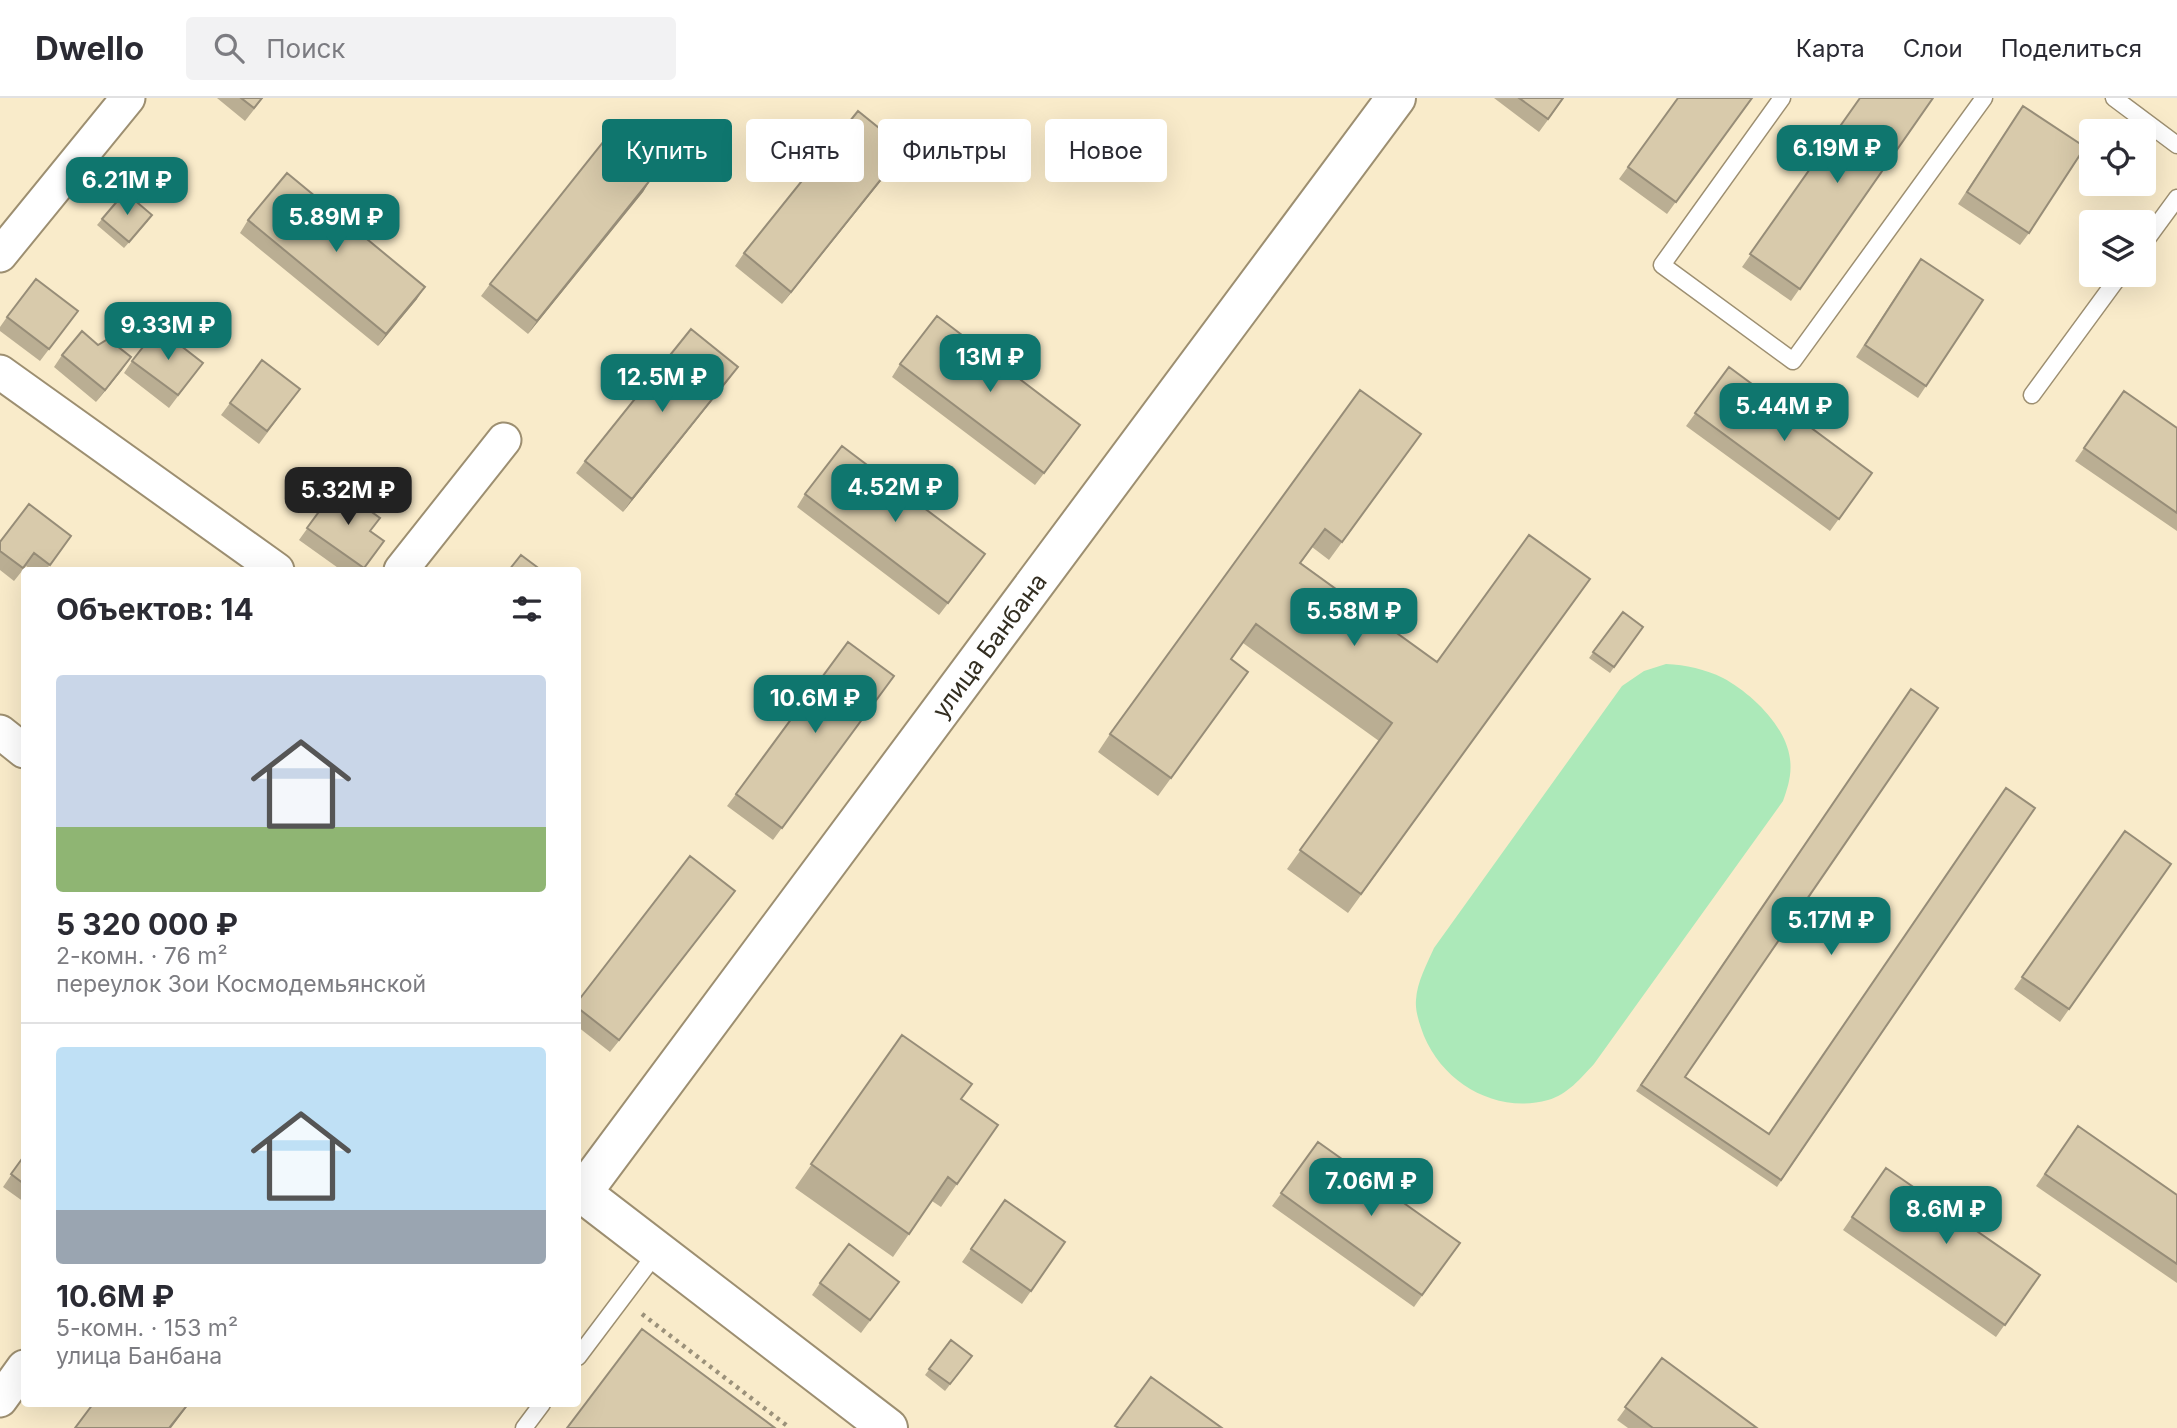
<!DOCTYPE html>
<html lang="ru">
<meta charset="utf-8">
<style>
body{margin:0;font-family:Inter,sans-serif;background:#f2f2f3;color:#2b2b33;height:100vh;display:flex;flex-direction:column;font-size:26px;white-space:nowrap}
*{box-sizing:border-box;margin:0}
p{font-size:23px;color:#7c7c81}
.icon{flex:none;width:38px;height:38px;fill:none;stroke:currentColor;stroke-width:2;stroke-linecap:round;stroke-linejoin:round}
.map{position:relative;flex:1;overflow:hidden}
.side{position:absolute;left:21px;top:469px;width:560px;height:840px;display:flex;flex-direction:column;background:#fff;border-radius:7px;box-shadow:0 7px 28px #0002}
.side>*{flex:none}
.banner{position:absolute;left:602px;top:21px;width:665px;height:63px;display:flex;gap:14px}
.controls{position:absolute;left:2079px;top:21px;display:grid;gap:14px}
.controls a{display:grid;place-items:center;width:77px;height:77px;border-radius:7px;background:#fff;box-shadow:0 7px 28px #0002;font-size:35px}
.price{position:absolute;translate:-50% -60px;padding:0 16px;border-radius:14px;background:#0f766e;color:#fff;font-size:23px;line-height:46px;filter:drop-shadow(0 2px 4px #0008)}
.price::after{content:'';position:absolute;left:50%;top:42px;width:21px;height:16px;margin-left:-10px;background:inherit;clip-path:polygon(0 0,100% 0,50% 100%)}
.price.on{background:#222;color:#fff}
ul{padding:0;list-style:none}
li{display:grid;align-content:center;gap:14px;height:371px;padding:0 35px}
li+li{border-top:2px solid #e1e1e2}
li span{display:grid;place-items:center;height:217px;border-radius:7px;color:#555}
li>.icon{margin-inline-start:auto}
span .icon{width:126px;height:126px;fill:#fffc;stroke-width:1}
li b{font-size:30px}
h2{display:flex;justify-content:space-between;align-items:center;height:84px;padding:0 35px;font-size:30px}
.tag{padding:0 24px;border-radius:7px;background:#fff;box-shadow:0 7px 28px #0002;font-size:24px;line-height:63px}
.tag.on{background:#0f766e;color:#fff}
header{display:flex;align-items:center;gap:42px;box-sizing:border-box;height:98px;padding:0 35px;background:#fff;border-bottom:2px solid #e1e1e2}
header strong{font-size:33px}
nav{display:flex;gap:38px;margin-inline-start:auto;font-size:24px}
.search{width:490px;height:63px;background:#f2f2f3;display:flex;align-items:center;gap:18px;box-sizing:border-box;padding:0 24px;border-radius:7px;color:#7c7c81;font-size:26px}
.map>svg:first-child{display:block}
</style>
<header>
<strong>Dwello</strong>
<div class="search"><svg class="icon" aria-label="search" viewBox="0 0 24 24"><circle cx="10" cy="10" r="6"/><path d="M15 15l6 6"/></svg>Поиск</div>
<nav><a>Карта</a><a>Слои</a><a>Поделиться</a></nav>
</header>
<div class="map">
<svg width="2177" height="1330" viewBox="0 0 2177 1330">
<rect width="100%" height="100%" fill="#f9ebca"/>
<path fill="#ace9b9" d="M 1666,566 C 1686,567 1705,571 1723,580 C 1751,595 1786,628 1790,661 C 1792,676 1788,689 1783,703 L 1594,966 C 1581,980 1567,997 1548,1002 C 1497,1016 1444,986 1424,938 C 1420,927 1415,914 1416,902 C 1417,884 1427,866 1434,850 L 1622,588 L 1644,573 Z"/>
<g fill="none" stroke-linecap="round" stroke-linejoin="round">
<defs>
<path id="lane" d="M 1782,0 L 1662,167 L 1793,263 L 1984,0
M 2114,0 L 2177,47
M 2144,145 L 2177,100
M 2032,297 L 2120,177
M 578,1259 L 657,1154
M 524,1330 L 542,1306"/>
<path id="street" d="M 0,157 L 128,0
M 0,274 L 277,472
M 401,472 L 504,342
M 0,634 L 24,653
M 0,1302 L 24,1269"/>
<g id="secondary">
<path id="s1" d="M 888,1330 L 582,1095 L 1396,0"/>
</g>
</defs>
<use href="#lane" stroke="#9d8f71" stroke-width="19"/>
<use href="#street" stroke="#9d8f71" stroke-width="37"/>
<use href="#secondary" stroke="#9d8f71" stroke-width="42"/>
<path stroke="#9b917a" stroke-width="4.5" stroke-dasharray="3.5 5" stroke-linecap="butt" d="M 642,1216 L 790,1330"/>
<use href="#lane" stroke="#fff" stroke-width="16"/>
<use href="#street" stroke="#fff" stroke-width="33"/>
<use href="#secondary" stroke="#fff" stroke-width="38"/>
</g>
<path fill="#baae93" d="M 217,0 L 263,0 L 245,23 Z
M 1494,0 L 1564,0 L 1539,34 Z
M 1678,0 L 1752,0 L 1667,116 L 1619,81 Z
M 1860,0 L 1933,0 L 1791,203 L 1742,169 Z
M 2014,21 L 2029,135 L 2020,147 L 1958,106 Z
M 905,51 L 897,63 L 782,206 L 735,168 L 744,155 Z
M 651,81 L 643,94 L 528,236 L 481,198 L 490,186 Z
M 102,121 L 148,123 L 124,150 L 97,127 Z
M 248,122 L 417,201 L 378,248 L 240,135 Z
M 1912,173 L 1926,288 L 1918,300 L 1856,259 Z
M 7,219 L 69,225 L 40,263 L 0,233 L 0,229 Z
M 62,257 L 122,272 L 96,304 L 54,269 Z
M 132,263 L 194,277 L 169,310 L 124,275 Z
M 900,266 L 1072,339 L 1035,387 L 892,279 Z
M 1729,269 L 1872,375 L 1830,433 L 1686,328 Z
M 729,281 L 623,414 L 576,375 L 585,363 Z
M 2124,293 L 2177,330 L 2177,433 L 2075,363 Z
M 291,303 L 259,346 L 221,317 L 230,305 Z
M 1421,336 L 1329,462 L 1312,449 L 1301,465 L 1437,564 L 1577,499 L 1348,815 L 1287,771 L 1379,643 L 1243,545 L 1231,561 L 1248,574 L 1158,698 L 1098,654 L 1110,636 Z
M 337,389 L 370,433 L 384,443 L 363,472 L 341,472 L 299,442 Z
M 805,396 L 976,469 L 939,517 L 797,409 Z
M 71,438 L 46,472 L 32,472 L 26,468 L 14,483 L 0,472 L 0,444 Z
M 1623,514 L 1643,529 L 1610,575 L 1589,560 Z
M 885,590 L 773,742 L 727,708 L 736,696 Z
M 1911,591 L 1685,979 L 1769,1036 L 2035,710 L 1777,1089 L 1636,993 Z
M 2125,733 L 2171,766 L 2060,924 L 2014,891 Z
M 726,805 L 610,954 L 578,929 L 578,903 Z
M 902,937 L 961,1001 L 998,1027 L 941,1109 L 932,1103 L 893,1159 L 795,1090 Z
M 2078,1028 L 2177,1097 L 2177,1185 L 2036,1088 Z
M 1318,1044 L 1460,1145 L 1414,1209 L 1272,1108 Z
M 24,1058 L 24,1104 L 3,1089 Z
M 1886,1070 L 2040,1177 L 1996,1239 L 1843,1132 Z
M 1005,1102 L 1065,1144 L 1022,1206 L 962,1164 Z
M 899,1184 L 861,1235 L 812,1197 L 820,1185 Z
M 951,1242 L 972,1258 L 945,1293 L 925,1277 Z
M 1662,1260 L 1757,1330 L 1628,1330 L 1617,1322 Z"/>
<path fill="#978d78" d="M 905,51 L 897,63 L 782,206 L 791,194 Z
M 651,81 L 643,94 L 528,236 L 537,223 Z
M 425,189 L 417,201 L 378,248 L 386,236 Z
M 131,259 L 122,272 L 96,304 L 105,292 Z
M 738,269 L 729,281 L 623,414 L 632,401 Z
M 735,793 L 726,805 L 610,954 L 619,942 Z
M 188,1306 L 189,1306 L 171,1330 L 169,1330 Z"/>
<path fill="#d8caab" stroke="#978d78" stroke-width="2" d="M 241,0 L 262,0 L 254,10 Z
M 1519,0 L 1563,0 L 1548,21 Z
M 1678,0 L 1752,0 L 1676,104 L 1628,69 Z
M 1860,0 L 1933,0 L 1800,191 L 1750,156 Z
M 2023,8 L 2085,49 L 2029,135 L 1967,94 Z
M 858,13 L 905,51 L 791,194 L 744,155 Z
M 604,43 L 651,81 L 537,223 L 490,186 Z
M 287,75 L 425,189 L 386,236 L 248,122 Z
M 125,94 L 152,117 L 129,144 L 102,121 Z
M 1921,161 L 1983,202 L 1926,288 L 1865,247 Z
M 36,181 L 78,213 L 49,251 L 7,219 Z
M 937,218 L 1080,327 L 1044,375 L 900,266 Z
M 158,230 L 203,265 L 178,297 L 132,263 Z
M 691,231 L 738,269 L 632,401 L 585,363 Z
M 82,233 L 98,247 L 108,241 L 131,259 L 105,292 L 62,257 Z
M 262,262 L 300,291 L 267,333 L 230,305 Z
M 1729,269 L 1872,375 L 1839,421 L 1695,315 Z
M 1360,292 L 1421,336 L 1342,444 L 1325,431 L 1300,465 L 1437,564 L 1529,437 L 1590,481 L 1361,796 L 1300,752 L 1392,625 L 1256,526 L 1231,561 L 1248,574 L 1171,680 L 1110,636 Z
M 2124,293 L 2177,330 L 2177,415 L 2084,350 Z
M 842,348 L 985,456 L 948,505 L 805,396 Z
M 337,389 L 380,420 L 370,433 L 384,443 L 364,470 L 307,430 Z
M 29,406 L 71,438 L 50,467 L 34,455 L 23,470 L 0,453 L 0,444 Z
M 521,457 L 541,472 L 509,472 Z
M 1623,514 L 1643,529 L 1614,569 L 1593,554 Z
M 848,544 L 894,578 L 782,730 L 736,696 Z
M 1911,591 L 1938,610 L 1685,979 L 1769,1036 L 2006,690 L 2035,710 L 1781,1082 L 1641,987 Z
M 2125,733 L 2171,766 L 2069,911 L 2022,879 Z
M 690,758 L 735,793 L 619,942 L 578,910 L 578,903 Z
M 902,937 L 972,986 L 961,1001 L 998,1027 L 957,1086 L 948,1079 L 909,1136 L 811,1066 Z
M 2078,1028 L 2177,1097 L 2177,1166 L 2045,1076 Z
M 1318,1044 L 1460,1145 L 1422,1197 L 1281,1095 Z
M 24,1058 L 24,1086 L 11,1076 Z
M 1886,1070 L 2040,1177 L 2005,1227 L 1852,1119 Z
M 1005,1102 L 1065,1144 L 1031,1193 L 971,1151 Z
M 849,1146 L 899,1184 L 870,1222 L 820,1185 Z
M 642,1231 L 775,1330 L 567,1330 Z
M 951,1242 L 972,1258 L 950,1286 L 929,1271 Z
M 1662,1260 L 1757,1330 L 1653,1330 L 1625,1309 Z
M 1151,1279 L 1222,1330 L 1119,1330 L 1115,1328 Z
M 93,1306 L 188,1306 L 169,1330 L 75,1330 Z"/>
<g text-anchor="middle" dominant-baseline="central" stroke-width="5" stroke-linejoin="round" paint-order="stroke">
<g font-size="24" fill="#332e21" stroke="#fff9ec">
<text stroke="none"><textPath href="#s1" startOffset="1068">улица Банбана</textPath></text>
</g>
</g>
</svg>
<div class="controls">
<a><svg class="icon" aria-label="locate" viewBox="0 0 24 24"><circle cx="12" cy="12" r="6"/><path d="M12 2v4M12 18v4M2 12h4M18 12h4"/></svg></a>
<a><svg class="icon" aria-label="layers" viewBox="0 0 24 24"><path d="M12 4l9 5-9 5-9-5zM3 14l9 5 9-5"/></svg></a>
</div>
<b class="price" style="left:1837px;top:87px">6.19M ₽</b>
<b class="price" style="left:127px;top:119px">6.21M ₽</b>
<b class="price" style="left:336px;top:156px">5.89M ₽</b>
<b class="price" style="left:168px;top:264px">9.33M ₽</b>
<b class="price" style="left:990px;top:296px">13M ₽</b>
<b class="price" style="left:662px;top:316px">12.5M ₽</b>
<b class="price" style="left:1784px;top:345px">5.44M ₽</b>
<b class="price" style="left:895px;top:426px">4.52M ₽</b>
<b class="price on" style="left:348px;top:429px">5.32M ₽</b>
<b class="price" style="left:1354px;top:550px">5.58M ₽</b>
<b class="price" style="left:815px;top:637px">10.6M ₽</b>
<b class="price" style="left:1831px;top:859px">5.17M ₽</b>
<b class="price" style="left:1371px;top:1120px">7.06M ₽</b>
<b class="price" style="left:1946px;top:1148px">8.6M ₽</b>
<div class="banner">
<a class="tag on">Купить</a>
<a class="tag">Снять</a>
<a class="tag">Фильтры</a>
<a class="tag">Новое</a>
</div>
<section class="side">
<h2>Объектов: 14<svg class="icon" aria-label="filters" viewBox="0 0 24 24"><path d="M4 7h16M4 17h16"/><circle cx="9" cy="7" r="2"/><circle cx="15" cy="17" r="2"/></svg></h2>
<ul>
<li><span style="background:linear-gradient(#c9d6e8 70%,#8fb573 0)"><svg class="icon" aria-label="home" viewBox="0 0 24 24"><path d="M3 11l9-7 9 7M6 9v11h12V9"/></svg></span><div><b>5 320 000 ₽</b><p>2-комн. · 76 m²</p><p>переулок Зои Космодемьянской</p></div></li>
<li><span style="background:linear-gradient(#bfe0f5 75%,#9aa5b1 0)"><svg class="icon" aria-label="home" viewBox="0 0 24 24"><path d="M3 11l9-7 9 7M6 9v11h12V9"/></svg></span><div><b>10.6M ₽</b><p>5-комн. · 153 m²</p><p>улица Банбана</p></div></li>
</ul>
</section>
</div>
